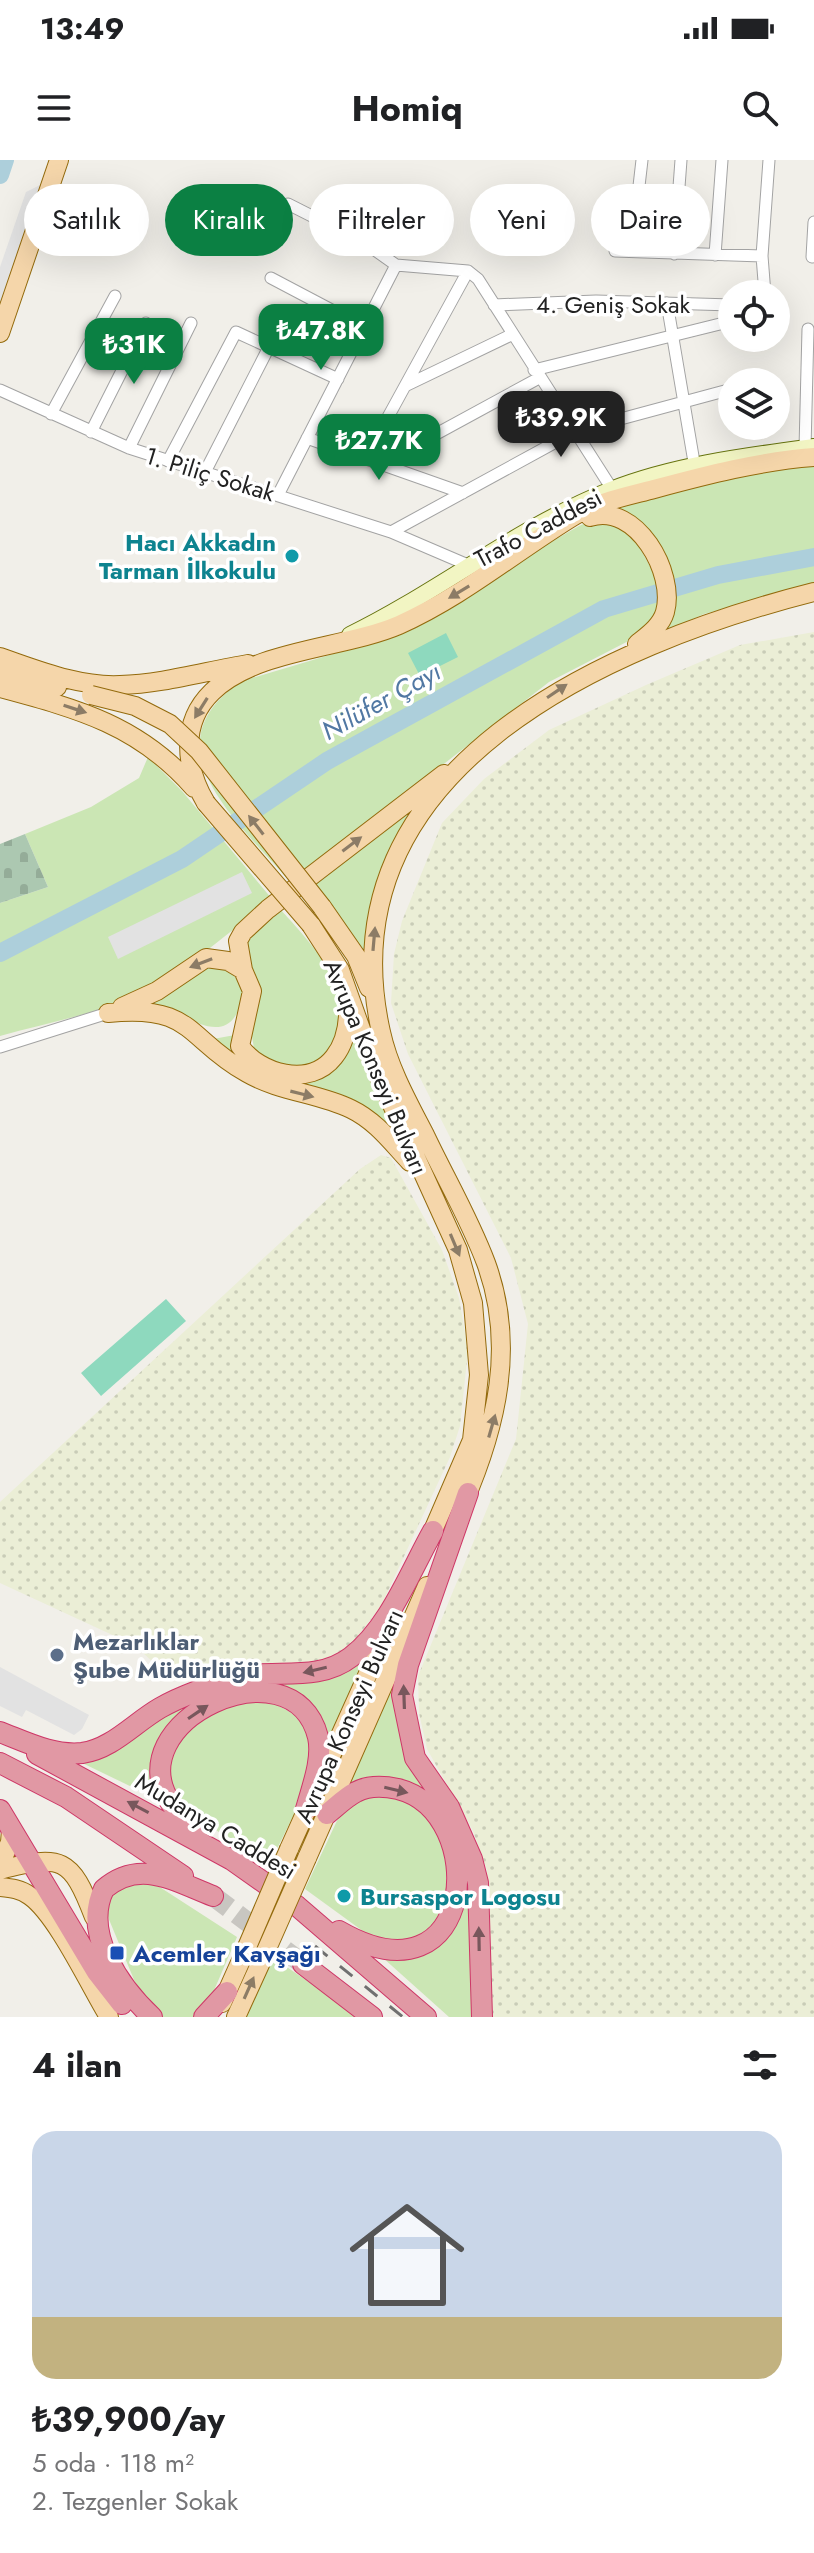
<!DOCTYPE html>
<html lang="tr">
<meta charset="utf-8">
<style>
body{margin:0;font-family:Jost,sans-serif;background:#f6f6f6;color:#202124;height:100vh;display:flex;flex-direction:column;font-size:30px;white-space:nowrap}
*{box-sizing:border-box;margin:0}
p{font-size:26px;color:#757577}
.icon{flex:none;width:44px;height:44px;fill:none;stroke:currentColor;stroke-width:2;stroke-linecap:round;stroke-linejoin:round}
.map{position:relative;height:1857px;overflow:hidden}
.drawer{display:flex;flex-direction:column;background:#fff;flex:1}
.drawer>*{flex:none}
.hud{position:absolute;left:24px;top:24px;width:766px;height:72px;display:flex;gap:16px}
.controls{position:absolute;left:718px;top:120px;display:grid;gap:16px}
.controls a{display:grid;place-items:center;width:72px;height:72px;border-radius:50%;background:#fff;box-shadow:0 8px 32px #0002;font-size:40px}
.price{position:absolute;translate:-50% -68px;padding:0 18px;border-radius:16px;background:#0b8043;color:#fff;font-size:26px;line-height:52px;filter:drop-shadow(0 2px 4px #0008)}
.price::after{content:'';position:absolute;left:50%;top:48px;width:24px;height:18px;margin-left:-12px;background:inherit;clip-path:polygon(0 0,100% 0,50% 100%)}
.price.active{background:#222;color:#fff}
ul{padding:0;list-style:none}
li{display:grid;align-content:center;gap:16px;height:424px;padding:0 32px}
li+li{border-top:2px solid #e0e0e0}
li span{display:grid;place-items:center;height:248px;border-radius:24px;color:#555}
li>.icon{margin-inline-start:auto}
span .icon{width:144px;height:144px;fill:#fffc;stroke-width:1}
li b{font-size:34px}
h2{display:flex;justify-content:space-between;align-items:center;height:96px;padding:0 32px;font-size:34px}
.tag{padding:0 28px;border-radius:36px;background:#fff;box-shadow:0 8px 32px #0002;font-size:28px;line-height:72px}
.tag.active{background:#0b8043;color:#fff}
.status{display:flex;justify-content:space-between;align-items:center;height:56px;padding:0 40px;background:#fff;direction:ltr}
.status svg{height:22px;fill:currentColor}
header{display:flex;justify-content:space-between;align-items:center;height:104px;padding:0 32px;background:#fff;font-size:36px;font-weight:700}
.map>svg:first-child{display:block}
</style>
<div class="status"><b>13:49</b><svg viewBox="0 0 49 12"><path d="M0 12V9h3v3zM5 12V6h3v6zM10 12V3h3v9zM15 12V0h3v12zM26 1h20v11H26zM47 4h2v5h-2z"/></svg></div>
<header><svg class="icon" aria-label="menu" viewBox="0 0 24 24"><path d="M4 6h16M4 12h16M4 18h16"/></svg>Homiq<svg class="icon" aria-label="search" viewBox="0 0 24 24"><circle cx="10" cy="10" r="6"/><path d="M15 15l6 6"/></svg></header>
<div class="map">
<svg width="814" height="1857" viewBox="0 0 814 1857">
<defs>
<pattern id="farmland-dots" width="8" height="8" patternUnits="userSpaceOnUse" patternTransform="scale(2)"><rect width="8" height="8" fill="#ebeed6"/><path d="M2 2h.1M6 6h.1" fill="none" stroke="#c9ccb7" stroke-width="1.8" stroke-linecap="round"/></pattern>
<pattern id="cemetery-stones" width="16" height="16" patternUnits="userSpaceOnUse" patternTransform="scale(2)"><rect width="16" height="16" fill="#acc8b1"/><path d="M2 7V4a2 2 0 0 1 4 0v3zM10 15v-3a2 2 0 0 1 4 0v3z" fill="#94ac98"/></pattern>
</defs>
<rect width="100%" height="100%" fill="#f1efe9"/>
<path fill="url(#farmland-dots)" d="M 814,472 L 814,1857 L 492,1857 L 487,1710 L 473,1671 L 427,1589 L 419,1553 L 418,1516 L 516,1279 L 528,1164 L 511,1098 L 408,894 L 391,843 L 394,794 L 402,761 L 442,663 L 484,619 L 549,570 L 646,525 L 740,485 Z
M 381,995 L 391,998 L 442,1090 L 459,1138 L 468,1191 L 460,1266 L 450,1297 L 381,1446 L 355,1480 L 338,1494 L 307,1505 L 218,1508 L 187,1520 L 172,1519 L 134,1485 L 0,1423 L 0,1342 L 360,1009 Z"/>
<path fill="#cbe6b4" d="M 814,303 L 814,425 L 704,454 L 660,474 C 667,463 675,453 676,439 C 677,416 656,373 638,359 C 629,351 619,350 608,349 L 726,316 Z
M 597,358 L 630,370 L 658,421 L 658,454 L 642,474 L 549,522 L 291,723 C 241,664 144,586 242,521 L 380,480 L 579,366 Z
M 148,597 L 182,631 L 272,739 C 231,770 192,806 147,830 C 101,854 49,862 0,876 L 0,743 L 48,727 L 25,674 L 91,647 L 139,618 Z
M 414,645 C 375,710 362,760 366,836 C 352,798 325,765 299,733 Z
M 279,748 C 302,773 357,830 342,868 C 338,879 329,890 323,901 L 291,910 L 255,894 L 251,871 L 261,834 L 249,806 L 247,782 Z
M 219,805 C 232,813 246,823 242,840 C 230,884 201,864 171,852 C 162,848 150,847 140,845 L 199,807 Z
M 352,857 L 395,979 L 252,910 L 213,879 L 235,875 L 258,907 L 323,911 Z
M 369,1489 L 327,1582 L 284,1531 L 183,1554 L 163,1642 L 76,1600 L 191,1539 L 256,1521 L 306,1523 Z
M 397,1515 L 398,1550 L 469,1708 L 475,1857 L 449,1857 L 382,1797 L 413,1795 L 463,1730 L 425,1634 L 345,1631 Z
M 268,1540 L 303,1559 L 315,1592 L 302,1638 L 269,1705 L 178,1645 L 169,1612 L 177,1580 L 188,1567 L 237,1542 Z
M 392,1633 L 430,1657 L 447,1691 L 446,1746 L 427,1773 L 399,1783 L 371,1777 L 305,1729 L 342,1650 L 355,1640 Z
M 118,1722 L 155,1724 L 237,1777 L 206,1849 L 195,1857 L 160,1857 L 137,1827 L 103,1745 Z
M 272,1797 L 356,1854 L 359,1857 L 245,1857 Z"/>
<path fill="url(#cemetery-stones)" d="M 25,674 L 48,727 L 0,743 L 0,684 Z"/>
<path fill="#8ed9be" d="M 446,473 L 458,497 L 420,516 L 408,493 Z
M 166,1139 L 186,1161 L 101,1236 L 81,1213 Z"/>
<path fill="#e2e2e2" d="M 40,25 L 44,26 L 0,150 L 0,107 L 26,32 Z
M 242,712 L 252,733 L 118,799 L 108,777 Z
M 0,1507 L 89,1555 L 82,1569 L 74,1575 L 26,1550 L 22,1557 L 0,1546 Z"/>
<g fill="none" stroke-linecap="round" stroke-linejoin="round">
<path stroke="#adcfdb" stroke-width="18" d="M 0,15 L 5,0
M 0,793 L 182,699 L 327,601 L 604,449 L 718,415 L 814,397"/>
<path stroke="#c8c6c1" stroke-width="20" stroke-dasharray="20 10" stroke-linecap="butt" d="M 213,1736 L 303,1804"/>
<defs>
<path id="street" d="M 639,26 L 642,0
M 288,44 L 365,83 L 396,105 L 468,111 L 478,119 L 612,329
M 615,91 L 762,96
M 674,94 L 681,0
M 715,95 L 722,0
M 812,97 L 814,62
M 271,118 L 364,167
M 765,134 L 762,96 L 769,0
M 667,143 L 695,308
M 494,145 L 596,141 L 732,145
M 534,210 L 732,161
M 758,222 L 760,222
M 405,226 L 511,175
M 0,230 L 129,288 L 391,372 L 468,405
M 51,254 L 115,136
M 91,272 L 146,163
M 307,278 L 463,333
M 129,288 L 191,163
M 805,288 L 808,169
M 365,299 L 468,111
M 168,301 L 236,172 L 338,219
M 381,304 L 539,218
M 204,314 L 269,187
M 278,335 L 396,105
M 391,372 L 576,271 L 732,229
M 0,887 L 108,853"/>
<path id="secondary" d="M 350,475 C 440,431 518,367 611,330 C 674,305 747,296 814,287"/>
<path id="primary" d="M 0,173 L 59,0
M 590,357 C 636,342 676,413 665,452 C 661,466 648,475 637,484
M 0,497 C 38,510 79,527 120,525 C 162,524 206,511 248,504
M 0,513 L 57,527
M 0,528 C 78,549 139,565 194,628
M 206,643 C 185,608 180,563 212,532 C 256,489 343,489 399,465 C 462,437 515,392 574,356 C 597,342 628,336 654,329 C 706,315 760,301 814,297
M 322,747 L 356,796 L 369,828
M 311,765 L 340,810 L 373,903 L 458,1090 L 473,1143 L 479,1215 L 472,1280 L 428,1382
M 348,842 C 349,861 346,882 334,897 C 310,928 259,914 240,886 L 252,831 L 243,810 L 238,781 L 243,772 L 268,749 L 444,614
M 122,847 L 157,831 L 206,798 L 228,801 L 243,810
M 108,853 C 194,844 186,879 247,913 C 280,932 318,933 351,949 C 376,961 392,983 410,1002
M 463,1344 C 497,1266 516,1185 486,1103 C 470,1060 446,1019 426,977 C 409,944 389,909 381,872 C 322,609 608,484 814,432
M 289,1689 L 394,1456
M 307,1698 L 427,1426
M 0,1705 L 10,1682 L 11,1670
M 0,1710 C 62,1694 71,1697 94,1757
M 0,1727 C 11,1728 21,1729 30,1736 C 57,1755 90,1826 109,1857
M 222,1843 L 247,1787
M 236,1857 L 262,1800"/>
<path id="highway" d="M 468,1333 L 408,1505 L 402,1535 L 415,1598 L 449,1647 L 472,1699 L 478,1723 L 482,1857
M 0,1572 C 26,1582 53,1596 82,1593 C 112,1589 134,1563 160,1548 C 183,1535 208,1527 233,1519 C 270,1507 316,1524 351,1497 C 389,1468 410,1412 433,1371
M 37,1594 L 232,1700 L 297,1746 L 426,1857
M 0,1603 L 66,1637 L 183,1716
M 0,1650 L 97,1812 L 122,1844
M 327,1654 C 336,1647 346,1637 356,1632 C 369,1625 384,1626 398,1629 C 490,1652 478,1851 339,1771
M 199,1671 C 190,1663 179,1655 172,1645 C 113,1562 293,1478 318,1577 C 323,1599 312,1627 306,1649
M 303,1804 L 372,1857
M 152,1857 C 120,1827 82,1773 104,1729 C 140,1698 174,1721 213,1736
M 204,1857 L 227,1832"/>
</defs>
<use href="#street" stroke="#a3a3a3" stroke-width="13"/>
<use href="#secondary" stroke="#66730e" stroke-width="18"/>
<use href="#primary" stroke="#936a0c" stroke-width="20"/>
<use href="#highway" stroke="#ce3767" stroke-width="22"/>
<use href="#street" stroke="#fff" stroke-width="11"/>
<use href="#secondary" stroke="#f2f5c3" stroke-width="16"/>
<use href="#primary" stroke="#f5d6aa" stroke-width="18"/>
<use href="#highway" stroke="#e198a4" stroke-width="20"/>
<path stroke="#707070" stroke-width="3" stroke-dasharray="16 16" stroke-linecap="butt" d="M 315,1786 L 403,1857"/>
<defs>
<path id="primary-bridge" d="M 91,535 L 135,546 L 170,564 L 199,591 L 322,747
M 206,643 L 311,765
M 247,1787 L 289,1689
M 262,1800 L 307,1698"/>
</defs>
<use href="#primary-bridge" stroke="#936a0c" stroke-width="20" stroke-linecap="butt"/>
<use href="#primary-bridge" stroke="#f5d6aa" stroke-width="18"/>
</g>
<defs><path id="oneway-solid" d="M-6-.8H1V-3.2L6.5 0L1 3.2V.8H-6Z" transform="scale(2)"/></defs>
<g fill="#8c7c66">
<use href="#oneway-solid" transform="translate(459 432) rotate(149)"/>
<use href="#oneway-solid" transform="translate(557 531) rotate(-34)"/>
<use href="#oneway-solid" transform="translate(201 548) rotate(122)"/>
<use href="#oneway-solid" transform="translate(75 549) rotate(18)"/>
<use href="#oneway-solid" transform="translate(256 665) rotate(-128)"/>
<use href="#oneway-solid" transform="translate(352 684) rotate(-37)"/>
<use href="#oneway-solid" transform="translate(374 779) rotate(-85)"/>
<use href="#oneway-solid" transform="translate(201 803) rotate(159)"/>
<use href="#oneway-solid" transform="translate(302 934) rotate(14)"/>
<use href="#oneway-solid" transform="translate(455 1085) rotate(67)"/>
<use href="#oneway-solid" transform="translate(492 1266) rotate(-74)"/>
<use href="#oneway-solid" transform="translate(249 1828) rotate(-66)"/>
</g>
<g fill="#78575c">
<use href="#oneway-solid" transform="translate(315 1510) rotate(167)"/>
<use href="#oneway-solid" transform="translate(404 1537) rotate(-92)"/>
<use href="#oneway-solid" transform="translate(198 1552) rotate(-34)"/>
<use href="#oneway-solid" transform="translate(396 1630) rotate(13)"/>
<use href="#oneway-solid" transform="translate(138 1647) rotate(-152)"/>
<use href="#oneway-solid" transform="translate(479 1779) rotate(-91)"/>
</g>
<g fill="#0f9aa8" stroke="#fff" stroke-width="3">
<circle cx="292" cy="396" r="8"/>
<circle cx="344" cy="1736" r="8"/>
</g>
<circle fill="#5c6f8a" stroke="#fff" stroke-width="3" cx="57" cy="1495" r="8"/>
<rect fill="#1a4fb4" stroke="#fff" stroke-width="3" x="109" y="1785" width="16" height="16" rx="4"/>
<g text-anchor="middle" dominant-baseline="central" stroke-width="7" stroke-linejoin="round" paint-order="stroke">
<g font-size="24" fill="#222" stroke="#fff">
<text x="613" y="144">4. Geniş Sokak</text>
<text transform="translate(210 314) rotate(17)">1. Piliç Sokak</text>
<text transform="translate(538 368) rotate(-28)">Trafo Caddesi</text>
<text transform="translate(376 907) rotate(67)">Avrupa Konseyi Bulvarı</text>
<text transform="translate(349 1556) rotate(-66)">Avrupa Konseyi Bulvarı</text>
<text transform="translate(216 1666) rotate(31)">Mudanya Caddesi</text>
</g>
<g font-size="24" font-weight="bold" fill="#0d838f" stroke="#fff" text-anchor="end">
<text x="276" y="382">Hacı Akkadın<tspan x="276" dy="28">Tarman İlkokulu</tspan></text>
<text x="360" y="1736" text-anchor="start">Bursaspor Logosu</text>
</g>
<g font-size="24" font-weight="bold" fill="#4e5e75" stroke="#fff" text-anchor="start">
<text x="73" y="1481">Mezarlıklar<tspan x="73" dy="28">Şube Müdürlüğü</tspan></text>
</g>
<g font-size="24" font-weight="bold" fill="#164399" stroke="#fff" text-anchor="start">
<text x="133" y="1793">Acemler Kavşağı</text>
</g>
<g font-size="26" font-style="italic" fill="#5178a3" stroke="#fff">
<text transform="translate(381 541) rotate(-29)">Nilüfer Çayı</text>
</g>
</g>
</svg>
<div class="controls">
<a><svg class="icon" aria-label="locate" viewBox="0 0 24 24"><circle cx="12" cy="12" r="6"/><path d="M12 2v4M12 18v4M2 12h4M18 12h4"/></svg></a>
<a><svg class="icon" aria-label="layers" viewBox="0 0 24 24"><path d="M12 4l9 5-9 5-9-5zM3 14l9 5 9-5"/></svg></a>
</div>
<b class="price" style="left:321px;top:212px">₺47.8K</b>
<b class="price" style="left:134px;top:226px">₺31K</b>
<b class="price active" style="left:561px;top:299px">₺39.9K</b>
<b class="price" style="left:379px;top:322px">₺27.7K</b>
<div class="hud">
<a class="tag">Satılık</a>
<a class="tag active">Kiralık</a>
<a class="tag">Filtreler</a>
<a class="tag">Yeni</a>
<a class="tag">Daire</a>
</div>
</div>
<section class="drawer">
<h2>4 ilan<svg class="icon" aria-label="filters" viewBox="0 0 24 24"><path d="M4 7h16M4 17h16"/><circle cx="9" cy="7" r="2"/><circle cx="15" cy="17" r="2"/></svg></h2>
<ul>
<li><span style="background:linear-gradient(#c9d6e8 75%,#c2b280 0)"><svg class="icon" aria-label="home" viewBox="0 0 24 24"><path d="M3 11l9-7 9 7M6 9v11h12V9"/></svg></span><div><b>₺39,900/ay</b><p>5 oda · 118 m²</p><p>2. Tezgenler Sokak</p></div></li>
</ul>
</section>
